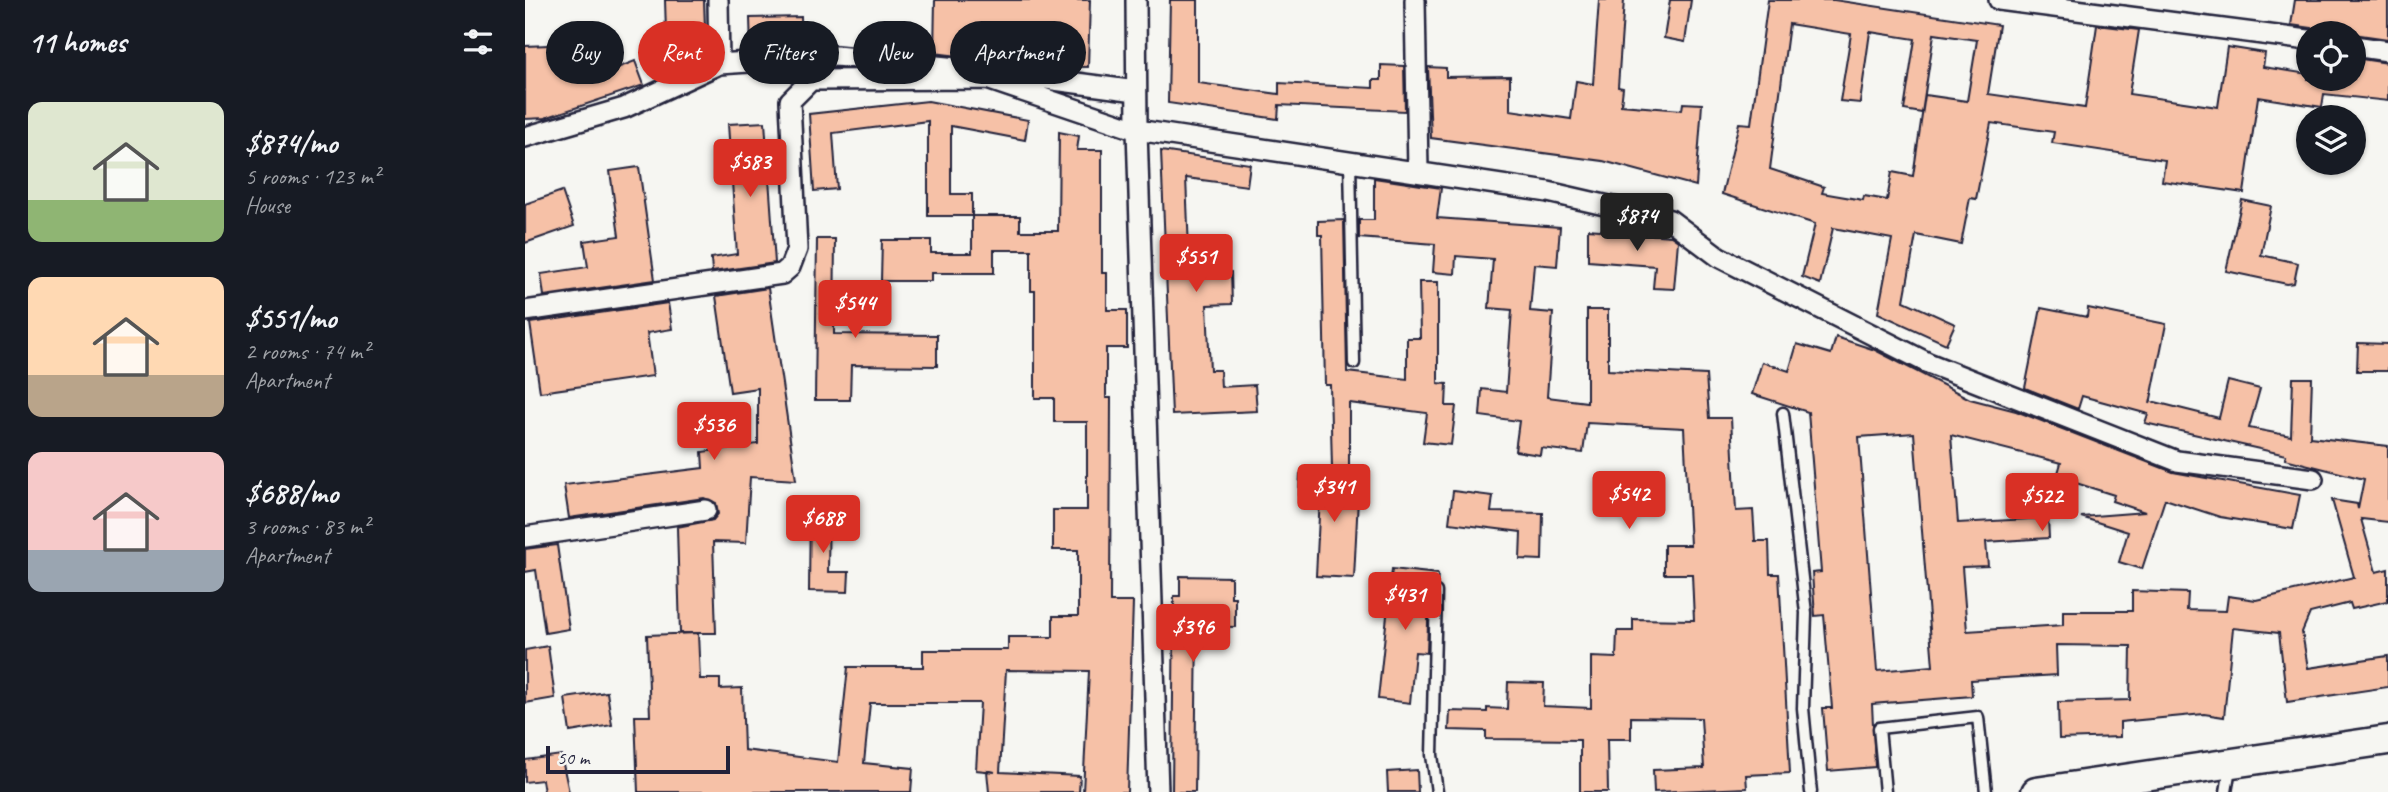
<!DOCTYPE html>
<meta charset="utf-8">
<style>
body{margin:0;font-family:Caveat,sans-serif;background:#20242c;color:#f1f3f6;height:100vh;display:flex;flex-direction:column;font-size:26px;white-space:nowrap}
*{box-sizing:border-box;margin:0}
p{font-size:23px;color:#9ea1a6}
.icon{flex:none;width:38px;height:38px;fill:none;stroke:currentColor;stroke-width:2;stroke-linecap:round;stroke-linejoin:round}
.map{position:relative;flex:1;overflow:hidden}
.details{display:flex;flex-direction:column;background:#171b24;width:525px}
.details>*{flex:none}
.guide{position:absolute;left:21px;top:21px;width:665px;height:63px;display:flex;gap:14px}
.controls{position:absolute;left:1771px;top:21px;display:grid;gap:14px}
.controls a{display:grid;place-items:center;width:70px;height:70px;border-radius:50%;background:#171b24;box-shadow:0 2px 5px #0004;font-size:35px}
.scale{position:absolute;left:21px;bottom:18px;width:184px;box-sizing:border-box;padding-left:7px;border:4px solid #22223b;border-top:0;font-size:19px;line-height:24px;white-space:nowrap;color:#22223b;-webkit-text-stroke:5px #f6f6f2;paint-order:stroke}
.price{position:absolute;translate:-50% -60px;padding:0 16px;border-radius:7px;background:#d93025;color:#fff;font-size:23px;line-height:46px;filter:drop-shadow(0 2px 4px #0008)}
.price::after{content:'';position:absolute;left:50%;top:42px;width:21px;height:16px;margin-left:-10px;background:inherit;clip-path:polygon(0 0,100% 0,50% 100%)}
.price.current{background:#222;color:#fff}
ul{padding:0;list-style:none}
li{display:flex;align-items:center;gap:21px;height:175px;padding:0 28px}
li span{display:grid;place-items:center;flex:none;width:196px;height:140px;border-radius:14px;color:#555}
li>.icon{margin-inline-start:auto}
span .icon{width:84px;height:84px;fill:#fffc;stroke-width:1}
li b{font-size:30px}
h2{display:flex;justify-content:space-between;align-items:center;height:84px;padding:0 28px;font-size:30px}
.tag{padding:0 24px;border-radius:32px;background:#171b24;box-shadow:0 2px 5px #0004;font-size:24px;line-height:63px}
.tag.current{background:#d93025;color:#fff}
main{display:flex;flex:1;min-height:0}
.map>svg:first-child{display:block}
</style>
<main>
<section class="details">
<h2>11 homes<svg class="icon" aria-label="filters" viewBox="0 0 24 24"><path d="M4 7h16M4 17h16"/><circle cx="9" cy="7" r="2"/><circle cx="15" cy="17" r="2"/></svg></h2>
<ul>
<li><span style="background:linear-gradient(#dfe7d0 70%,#8fb573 0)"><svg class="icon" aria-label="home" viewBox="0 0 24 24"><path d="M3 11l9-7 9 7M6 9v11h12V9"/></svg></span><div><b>$874/mo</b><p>5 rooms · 123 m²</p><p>House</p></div></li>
<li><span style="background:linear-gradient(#ffd9b3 70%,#b9a48a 0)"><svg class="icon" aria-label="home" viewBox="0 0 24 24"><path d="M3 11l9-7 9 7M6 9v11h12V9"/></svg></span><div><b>$551/mo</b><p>2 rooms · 74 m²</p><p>Apartment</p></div></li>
<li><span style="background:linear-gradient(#f6c9c9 70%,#9aa5b1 0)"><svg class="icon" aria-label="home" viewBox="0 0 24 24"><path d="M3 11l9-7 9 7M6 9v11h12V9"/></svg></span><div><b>$688/mo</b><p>3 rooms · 83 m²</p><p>Apartment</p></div></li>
</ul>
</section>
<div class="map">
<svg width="1863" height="792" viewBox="0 0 1863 792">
<rect width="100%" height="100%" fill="#f6f6f2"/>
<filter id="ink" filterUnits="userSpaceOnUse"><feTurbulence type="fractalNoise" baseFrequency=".0143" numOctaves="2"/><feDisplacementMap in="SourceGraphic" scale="14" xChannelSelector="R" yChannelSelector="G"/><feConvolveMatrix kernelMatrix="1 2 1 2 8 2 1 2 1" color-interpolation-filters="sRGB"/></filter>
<g filter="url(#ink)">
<path fill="#f6c1a7" stroke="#22223b" stroke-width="2" fill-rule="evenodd" d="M 140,0 L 179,0 L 181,57 L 164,64 L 142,65 Z
M 410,0 L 565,0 L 563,67 L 516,66 L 409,53 Z
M 645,0 L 673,0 L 673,83 L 754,94 L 754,83 L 848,88 L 848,80 L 856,80 L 856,65 L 879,66 L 880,111 L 754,105 L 753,119 L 643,103 Z
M 1074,0 L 1099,0 L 1093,87 L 1098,88 L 1096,105 L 1157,110 L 1158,103 L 1177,104 L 1171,186 L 1078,161 L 906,138 L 903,67 L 921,68 L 921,77 L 985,76 L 985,110 L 1046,119 L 1051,81 L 1068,84 Z
M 1145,0 L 1166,0 L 1160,42 L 1139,38 Z
M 1243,0 L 1309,0 L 1474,25 L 1463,94 L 1560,108 L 1572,25 L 1614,30 L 1604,94 L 1693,107 L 1702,47 L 1740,53 L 1738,67 L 1783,74 L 1783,79 L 1829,79 L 1829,58 L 1863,63 L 1863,101 L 1799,94 L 1797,107 L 1733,97 L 1719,193 L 1637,181 L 1640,160 L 1527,143 L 1529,132 L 1466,123 L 1451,199 L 1445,198 L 1436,244 L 1391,235 L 1379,301 L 1430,324 L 1421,344 L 1353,313 L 1367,239 L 1308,228 L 1295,284 L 1277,277 L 1290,224 L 1197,194 L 1214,123 L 1226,124 ZM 1264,24 L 1326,34 L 1315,101 L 1335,103 L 1345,32 L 1390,39 L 1379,110 L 1397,113 L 1409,34 L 1452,40 L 1442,101 L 1400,95 L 1388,176 L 1367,172 L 1362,200 L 1339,196 L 1338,200 L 1297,193 L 1299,187 L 1245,169 Z
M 1770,0 L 1863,0 L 1863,39 L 1766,25 Z
M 276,17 L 277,46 L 226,50 L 225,18 Z
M 73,39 L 74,75 L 110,61 L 119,85 L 20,118 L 0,119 L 0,46 L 49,44 L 49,40 Z
M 403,101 L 503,120 L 500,140 L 426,126 L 426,194 L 447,194 L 447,216 L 403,216 L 403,121 L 308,133 L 312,189 L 289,191 L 284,114 Z
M 240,122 L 250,263 L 187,272 L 186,258 L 212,254 L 203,124 Z
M 534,132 L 554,136 L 552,150 L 577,150 L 577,273 L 582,273 L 582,310 L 602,310 L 602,348 L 581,348 L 581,398 L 586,398 L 585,602 L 608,602 L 602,792 L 558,792 L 564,671 L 481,670 L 475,772 L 555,776 L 554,792 L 464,792 L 462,771 L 470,772 L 451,770 L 455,703 L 345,703 L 339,763 L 388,768 L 386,792 L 113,792 L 110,716 L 125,716 L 122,635 L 173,633 L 175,679 L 195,679 L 195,689 L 217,688 L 219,750 L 313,762 L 323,667 L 398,667 L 398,650 L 483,650 L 483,637 L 528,637 L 528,616 L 553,616 L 553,550 L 528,550 L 528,510 L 562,510 L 562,422 L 529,422 L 529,398 L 510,398 L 510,291 L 506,291 L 506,250 L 469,250 L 469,273 L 406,273 L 406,281 L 356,281 L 357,240 L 406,240 L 406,253 L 447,253 L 447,216 L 495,216 L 495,231 L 533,231 Z
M 636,151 L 725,164 L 722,186 L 661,178 L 665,274 L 706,272 L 707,304 L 682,305 L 685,370 L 695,370 L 696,387 L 730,385 L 732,411 L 647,415 Z
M 114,167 L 130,280 L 19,296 L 16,274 L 63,267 L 59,241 L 94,236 L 85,171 Z
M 849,178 L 916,188 L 912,218 L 1035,227 L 1032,266 L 1009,264 L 1005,311 L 1028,313 L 1022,397 L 1062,402 L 1062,310 L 1083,310 L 1083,370 L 1181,375 L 1184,418 L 1206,418 L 1211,511 L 1228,510 L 1230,541 L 1244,541 L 1245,574 L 1254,574 L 1265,773 L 1221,775 L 1222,788 L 1129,792 L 1128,770 L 1179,768 L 1176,718 L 1106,717 L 1106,739 L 1082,739 L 1083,792 L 1055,792 L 1055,740 L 961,739 L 961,731 L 924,730 L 925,711 L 962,712 L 962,708 L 982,709 L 983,682 L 1019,683 L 1018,706 L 1066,708 L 1066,657 L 1091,658 L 1092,631 L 1108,631 L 1108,619 L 1169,620 L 1167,574 L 1139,574 L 1139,545 L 1165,545 L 1159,428 L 1062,423 L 1058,453 L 1016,448 L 1015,455 L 990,451 L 994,421 L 955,416 L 957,389 L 981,392 L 987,310 L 964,308 L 968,259 L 931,256 L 930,274 L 908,272 L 910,244 L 834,238 L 834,220 L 849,220 Z
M 37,191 L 49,226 L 0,243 L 0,204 Z
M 1717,200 L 1746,206 L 1736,255 L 1773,263 L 1769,283 L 1762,284 L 1701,271 Z
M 819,220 L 822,372 L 882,379 L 882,338 L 895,338 L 894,282 L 913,282 L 913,383 L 922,384 L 921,406 L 931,406 L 926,445 L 898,442 L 902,413 L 824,403 L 824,468 L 807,468 L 805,385 L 800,385 L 797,235 L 793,235 L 793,221 Z
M 1063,229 L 1146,236 L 1153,241 L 1149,289 L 1128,288 L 1130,266 L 1063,261 Z
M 292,239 L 310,239 L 309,334 L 412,335 L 412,366 L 326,365 L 325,400 L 290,400 Z
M 243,288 L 271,480 L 225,477 L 221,543 L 188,542 L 191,633 L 155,633 L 152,527 L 188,520 L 193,514 L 191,503 L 179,498 L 44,518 L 39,485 L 178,468 L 177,452 L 233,444 L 233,388 L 205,392 L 191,296 Z
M 143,303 L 147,329 L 122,333 L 128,376 L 15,392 L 5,323 Z
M 1516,308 L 1562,317 L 1563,308 L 1641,324 L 1625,404 L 1626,401 L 1694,418 L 1703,381 L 1735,389 L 1724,428 L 1766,436 L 1768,378 L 1787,378 L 1785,437 L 1863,446 L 1863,522 L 1836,519 L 1851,572 L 1863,569 L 1863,601 L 1827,609 L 1825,603 L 1785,613 L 1777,632 L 1783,668 L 1863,656 L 1863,687 L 1762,702 L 1754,633 L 1708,628 L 1699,717 L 1679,714 L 1595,722 L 1595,737 L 1534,739 L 1533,702 L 1605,700 L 1606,646 L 1531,645 L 1532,675 L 1446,680 L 1447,696 L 1347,704 L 1350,767 L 1303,771 L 1298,708 L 1307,708 L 1299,615 L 1290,616 L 1287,573 L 1296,572 L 1283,412 L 1227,394 L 1237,362 L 1264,371 L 1272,344 L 1306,354 L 1311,337 L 1350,350 L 1445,399 L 1491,411 L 1648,472 L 1775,495 L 1768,529 L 1695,517 L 1640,499 L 1617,569 L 1594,562 L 1603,532 L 1556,517 L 1620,512 L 1587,501 L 1589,495 L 1551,483 L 1549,489 L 1530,483 L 1536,463 L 1426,435 L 1433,523 L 1523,518 L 1524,538 L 1461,542 L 1463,566 L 1437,567 L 1442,631 L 1538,625 L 1538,611 L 1607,611 L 1607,591 L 1663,593 L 1662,610 L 1701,611 L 1703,596 L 1731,600 L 1829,577 L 1807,500 L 1832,504 L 1833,509 L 1839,479 L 1760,459 L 1761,455 L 1620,423 L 1623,414 L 1557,396 L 1553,409 L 1500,388 ZM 1389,433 L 1408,666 L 1352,671 L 1334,437 Z
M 1833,343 L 1863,344 L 1863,371 L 1832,371 Z
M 775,474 L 824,476 L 824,498 L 833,498 L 829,578 L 791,576 L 795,496 L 774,495 Z
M 928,491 L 968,496 L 966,512 L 1018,513 L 1017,560 L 995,559 L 996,532 L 924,523 Z
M 285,505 L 304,505 L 303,572 L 324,572 L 323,592 L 284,591 Z
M 32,545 L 44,629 L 20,633 L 11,570 L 0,572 L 0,549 Z
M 867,569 L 913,574 L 912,585 L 904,592 L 902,653 L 890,652 L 885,703 L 853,699 Z
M 655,576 L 706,577 L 706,597 L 710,597 L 710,627 L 672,626 L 670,792 L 647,792 L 649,596 L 655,596 Z
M 23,646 L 30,698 L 0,703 L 0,650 Z
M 82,692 L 87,725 L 45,732 L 40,698 Z
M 36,755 L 44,792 L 19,792 L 17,780 L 0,782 L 0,760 Z
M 892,770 L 893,792 L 863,792 L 862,772 Z"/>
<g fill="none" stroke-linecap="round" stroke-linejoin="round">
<defs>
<path id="service" d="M 825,161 L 829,363
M 1258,413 L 1281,613 L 1278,708 L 1286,792
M 911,592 L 907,755 L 912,792
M 1360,792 L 1354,728 L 1453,717 L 1461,792
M 1701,792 L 1705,768"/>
<path id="minor" d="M 611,0 L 612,130 L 633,792
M 890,0 L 893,171
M 1474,0 L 1783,40
M 1829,46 L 1863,51
M 194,64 L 311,56 L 462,71 L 611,91
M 0,137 L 99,108 L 194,64 L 193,0
M 0,311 L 257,274 L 265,267 L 272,249 L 265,101 L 286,80 L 462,79 L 612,130 L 1023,192 L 1145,220 L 1194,257 L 1403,363 L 1652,461 L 1788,479
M 0,537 L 181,510"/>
<path id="secondary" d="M 1511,792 L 1863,740"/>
</defs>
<use href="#service" stroke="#22223b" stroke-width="15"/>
<use href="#minor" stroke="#22223b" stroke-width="24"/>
<use href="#secondary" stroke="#22223b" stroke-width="33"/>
<use href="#service" stroke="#f6f6f2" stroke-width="10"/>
<use href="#minor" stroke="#f6f6f2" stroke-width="19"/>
<use href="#secondary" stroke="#f6f6f2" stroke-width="28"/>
</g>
</g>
</svg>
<div class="controls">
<a><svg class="icon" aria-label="locate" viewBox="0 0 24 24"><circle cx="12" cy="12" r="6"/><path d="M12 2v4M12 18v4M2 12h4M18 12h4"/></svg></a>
<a><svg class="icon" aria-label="layers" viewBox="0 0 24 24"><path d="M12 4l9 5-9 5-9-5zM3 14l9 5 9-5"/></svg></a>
</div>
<div class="scale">50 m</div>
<b class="price" style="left:225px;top:199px">$583</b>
<b class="price current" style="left:1112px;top:253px">$874</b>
<b class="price" style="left:671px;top:294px">$551</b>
<b class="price" style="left:330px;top:340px">$544</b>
<b class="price" style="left:189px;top:462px">$536</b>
<b class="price" style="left:809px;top:524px">$341</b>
<b class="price" style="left:1104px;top:531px">$542</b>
<b class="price" style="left:1517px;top:533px">$522</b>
<b class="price" style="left:298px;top:555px">$688</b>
<b class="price" style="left:880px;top:632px">$431</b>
<b class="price" style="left:668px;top:664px">$396</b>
<div class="guide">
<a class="tag">Buy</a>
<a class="tag current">Rent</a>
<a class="tag">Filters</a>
<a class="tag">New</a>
<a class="tag">Apartment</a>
</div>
</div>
</main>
